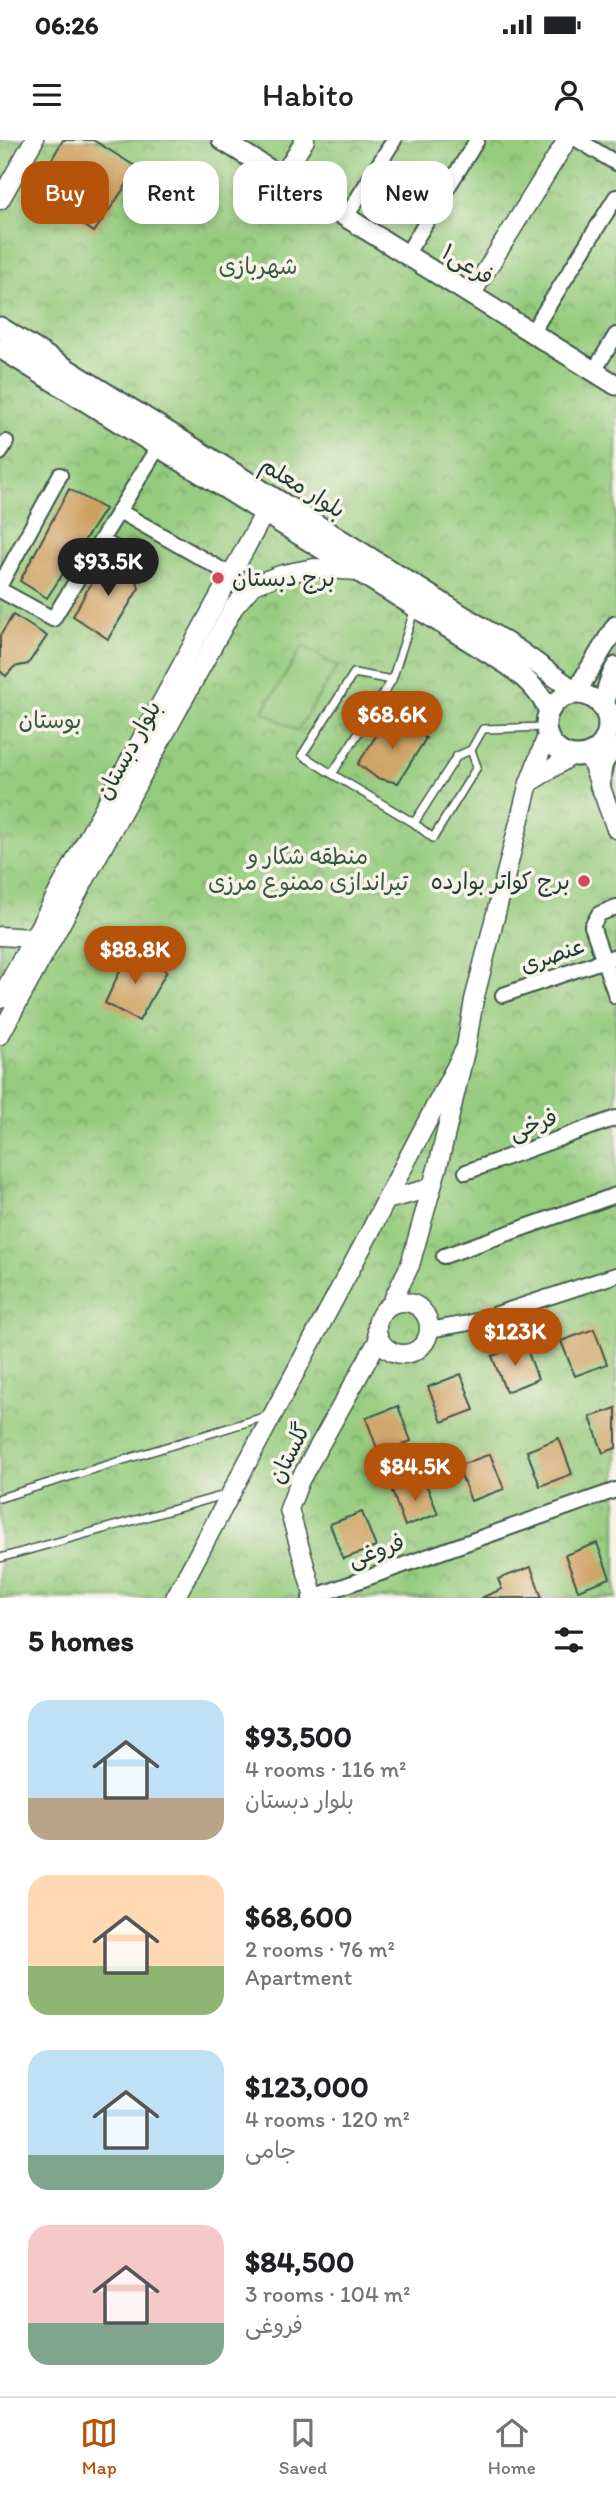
<!DOCTYPE html>
<meta charset="utf-8">
<style>
body{margin:0;font-family:Itim,"Playpen Sans Arabic",sans-serif;background:#f6f6f6;color:#202124;height:100vh;display:flex;flex-direction:column;font-size:26px;white-space:nowrap}
*{box-sizing:border-box;margin:0}
p{font-size:23px;color:#757577}
.icon{flex:none;width:38px;height:38px;fill:none;stroke:currentColor;stroke-width:2;stroke-linecap:round;stroke-linejoin:round}
.map{position:relative;height:1458px;overflow:hidden}
.sheet{display:flex;flex-direction:column;background:#fff;flex:1}
.sheet>*{flex:none}
.top-card{position:absolute;left:21px;top:21px;width:574px;height:63px;display:flex;gap:14px}
.price{position:absolute;translate:-50% -60px;padding:0 16px;border-radius:24px;background:#b45309;color:#fff;font-size:23px;line-height:46px;filter:drop-shadow(0 2px 4px #0008)}
.price::after{content:'';position:absolute;left:50%;top:42px;width:21px;height:16px;margin-left:-10px;background:inherit;clip-path:polygon(0 0,100% 0,50% 100%)}
.price.on{background:#222;color:#fff}
ul{padding:0;list-style:none}
li{display:flex;align-items:center;gap:21px;height:175px;padding:0 28px}
li span{display:grid;place-items:center;flex:none;width:196px;height:140px;border-radius:21px;color:#555}
li>.icon{margin-inline-start:auto}
span .icon{width:84px;height:84px;fill:#fffc;stroke-width:1}
li b{font-size:30px}
h2{display:flex;justify-content:space-between;align-items:center;height:84px;padding:0 28px;font-size:30px}
.pill{padding:0 24px;border-radius:21px;background:#fff;box-shadow:0 4px 10px #0003;font-size:24px;line-height:63px}
.pill.on{background:#b45309;color:#fff}
.status{display:flex;justify-content:space-between;align-items:center;height:49px;padding:0 35px;background:#fff;direction:ltr}
.status svg{height:19px;fill:currentColor}
header{display:flex;justify-content:space-between;align-items:center;height:91px;padding:0 28px;background:#fff;font-size:32px;font-weight:600}
.tabs{display:flex;justify-content:space-around;align-items:center;height:98px;border-top:2px solid #e0e0e0;background:#fff;font-size:19px;color:#757577}
.tabs a{display:grid;justify-items:center;gap:4px}
.tabs .on{color:#b45309}
.map>svg:first-child{display:block}
</style>
<div class="status"><b>06:26</b><svg viewBox="0 0 49 12"><path d="M0 12V9h3v3zM5 12V6h3v6zM10 12V3h3v9zM15 12V0h3v12zM26 1h20v11H26zM47 4h2v5h-2z"/></svg></div>
<header><svg class="icon" aria-label="menu" viewBox="0 0 24 24"><path d="M4 6h16M4 12h16M4 18h16"/></svg>Habito<svg class="icon" aria-label="person" viewBox="0 0 24 24"><circle cx="12" cy="8" r="4"/><path d="M4 21q1-7 8-7t8 7"/></svg></header>
<div class="map">
<svg width="616" height="1458" viewBox="0 0 616 1458">
<defs>
<pattern id="park-crowns" width="20" height="18" patternUnits="userSpaceOnUse" patternTransform="scale(1.75)"><rect width="20" height="18" fill="#94cb7d"/><path d="M2 6a3 3 0 1 1 6 0M12 15a3 3 0 1 1 6 0" fill="none" stroke="#78a667"/></pattern>
</defs>
<rect width="100%" height="100%" fill="#f7f3e8"/>
<filter id="ink" filterUnits="userSpaceOnUse"><feTurbulence type="fractalNoise" baseFrequency=".0143" numOctaves="2"/><feDisplacementMap in="SourceGraphic" scale="14" xChannelSelector="R" yChannelSelector="G"/><feConvolveMatrix kernelMatrix="1 2 1 2 8 2 1 2 1" color-interpolation-filters="sRGB"/></filter>
<filter id="wash" filterUnits="userSpaceOnUse"><feTurbulence type="fractalNoise" baseFrequency=".00686" numOctaves="4" result="noise"/><feDisplacementMap in="SourceGraphic" scale="28" xChannelSelector="R" yChannelSelector="G"/><feGaussianBlur stdDeviation="1.57" result="paint"/><feColorMatrix in="noise" values="0 0 0 0 0 0 0 0 0 0 0 0 0 0 0 0 0 1.4 0 .05"/><feComposite in="paint" operator="in"/></filter>
<g filter="url(#wash)">
<rect width="100%" height="100%" fill="#f2dbbd"/>
<path fill="url(#park-crowns)" stroke="#5a8458" stroke-width="2" d="M 0,0 L 616,0 L 616,1458 L 0,1458 Z"/>
<path fill="#94cb7d" stroke="#5a8458" stroke-width="2" d="M 303,506 L 337,527 L 297,591 L 263,571 Z"/>
<g id="blocks">
<path fill="#cfa062" d="M 63,0 L 93,0 L 138,28 L 94,92 L 33,51 Z
M 69,349 L 105,369 L 47,458 L 20,441 Z
M 118,421 L 134,430 L 139,448 L 108,499 L 73,476 L 100,427 Z
M 13,475 L 47,496 L 28,524 L 14,527 L 6,536 L 0,531 L 0,496 Z
M 390,574 L 426,598 L 398,643 L 377,638 L 358,624 Z
M 129,811 L 167,831 L 139,881 L 105,863 Z
M 594,1189 L 607,1224 L 575,1236 L 561,1201 Z
M 525,1204 L 538,1239 L 506,1252 L 492,1216 Z
M 461,1234 L 474,1270 L 442,1282 L 428,1247 Z
M 398,1266 L 411,1301 L 379,1314 L 366,1278 Z
M 616,1268 L 616,1308 L 603,1313 L 590,1277 Z
M 559,1298 L 572,1334 L 540,1346 L 527,1311 Z
M 490,1314 L 504,1349 L 471,1361 L 458,1326 Z
M 424,1339 L 438,1374 L 405,1386 L 392,1351 Z
M 362,1372 L 376,1407 L 343,1419 L 330,1384 Z
M 597,1403 L 610,1438 L 578,1450 L 565,1415 Z
M 531,1427 L 542,1458 L 481,1458 L 502,1449 L 498,1439 Z"/>
</g>
</g>
<g filter="url(#ink)">
<use href="#blocks" fill-opacity="0" stroke="#3f5549" stroke-width="2"/>
<g fill="none" stroke-linecap="round" stroke-linejoin="round">
<defs>
<path id="service" d="M 392,540 L 332,634 L 414,683 L 433,698 L 477,627 L 471,610
M 332,634 L 302,615 L 354,533 L 392,540 L 415,468
M 414,683 L 457,616 L 471,610 L 483,589 L 546,587
M 0,1358 L 270,1275
M 0,1418 L 228,1354"/>
<path id="minor" d="M 578,0 L 616,23
M 346,77 L 394,0
M 406,115 L 477,0
M 532,192 L 616,57
M 594,231 L 616,195
M 0,313 L 6,302
M 119,371 L 231,435
M 101,400 L 146,426
M 0,445 L 60,335
M 0,450 L 53,479 L 158,307
M 616,767 L 599,774 L 592,786 L 616,856
M 503,855 L 616,816
M 466,1032 L 616,978
M 444,1116 L 616,1055
M 429,1190 L 469,1183 L 616,1135
M 310,1458 L 616,1350"/>
<path id="tertiary" d="M 282,37 L 305,0
M 0,60 L 34,0
M 471,155 L 567,0
M 589,615 L 616,689
M 529,643 L 571,616
M 0,796 L 32,798 L 41,803
M 0,859 L 271,361
M 0,895 L 234,467 L 253,445 L 283,434 L 314,428 L 357,431
M 386,1060 L 431,1048
M377 1188a26 26 0 1 1 52 0a26 26 0 1 1-52 0Z
M 391,1164 L 410,1125 L 440,1018 L 466,907 L 474,860 L 529,643 L 547,596
M 175,1458 L 369,1094 C 400,1031 434,970 466,907
M 314,1458 L 289,1369 L 300,1340 L 379,1199"/>
<path id="secondary" d="M 222,0 L 616,245
M 0,187 L 518,510 L 576,552 L 616,486
M 0,208 L 508,525 C 526,539 539,550 549,571
M546 585a31 31 0 1 1 62 0a31 31 0 1 1-62 0Z
M 611,573 L 605,568 C 605,552 609,541 616,527
M 600,646 C 601,629 601,618 616,609"/>
</defs>
<use href="#service" stroke="#3f5549" stroke-width="10"/>
<use href="#minor" stroke="#3f5549" stroke-width="18"/>
<use href="#tertiary" stroke="#3f5549" stroke-width="21"/>
<use href="#secondary" stroke="#3f5549" stroke-width="23"/>
<use href="#service" stroke="#fff" stroke-width="7"/>
<use href="#minor" stroke="#fff" stroke-width="14"/>
<use href="#tertiary" stroke="#fff" stroke-width="18"/>
<use href="#secondary" stroke="#fff" stroke-width="19"/>
</g>
</g>
<g fill="#d1495b" stroke="#f7f3e8" stroke-width="2.5">
<circle cx="218" cy="438" r="7"/>
<circle cx="584" cy="741" r="7"/>
</g>
<g text-anchor="middle" dominant-baseline="central" stroke-width="7" stroke-linejoin="round" paint-order="stroke">
<g font-size="23" fill="#1f3d34" stroke="#f7f3e8">
<text transform="translate(468 124) rotate(32)">فرعی۱</text>
<text transform="translate(303 347) rotate(32)">بلوار معلم</text>
<text transform="translate(128 610) rotate(-61)">بلوار دبستان</text>
<text transform="translate(552 815) rotate(-19)">عنصری</text>
<text transform="translate(533 984) rotate(-20)">فرخی</text>
<text transform="translate(289 1313) rotate(-63)">گلستان</text>
<text transform="translate(376 1410) rotate(-19)">فروغی</text>
</g>
<g font-size="23" fill="#365943" stroke="#f7f3e8">
<text x="258" y="126">شهربازی</text>
<text x="50" y="580">بوستان</text>
<text x="308" y="716">منطقه شکار و<tspan x="308" dy="26">تیراندازی ممنوع مرزی</tspan></text>
</g>
<g font-size="23" fill="#1f3d34" stroke="#f7f3e8" text-anchor="start">
<text x="232" y="438">برج دبستان</text>
<text x="570" y="741" text-anchor="end">برج کواتر بوارده</text>
</g>
</g>
</svg>
<b class="price on" style="left:108px;top:458px">$93.5K</b>
<b class="price" style="left:392px;top:611px">$68.6K</b>
<b class="price" style="left:135px;top:846px">$88.8K</b>
<b class="price" style="left:515px;top:1228px">$123K</b>
<b class="price" style="left:415px;top:1363px">$84.5K</b>
<div class="top-card">
<a class="pill on">Buy</a>
<a class="pill">Rent</a>
<a class="pill">Filters</a>
<a class="pill">New</a>
</div>
</div>
<section class="sheet">
<h2>5 homes<svg class="icon" aria-label="filters" viewBox="0 0 24 24"><path d="M4 7h16M4 17h16"/><circle cx="9" cy="7" r="2"/><circle cx="15" cy="17" r="2"/></svg></h2>
<ul>
<li><span style="background:linear-gradient(#bfe0f5 70%,#b9a48a 0)"><svg class="icon" aria-label="home" viewBox="0 0 24 24"><path d="M3 11l9-7 9 7M6 9v11h12V9"/></svg></span><div><b>$93,500</b><p>4 rooms · 116 m²</p><p>بلوار دبستان</p></div></li>
<li><span style="background:linear-gradient(#ffd9b3 65%,#8fb573 0)"><svg class="icon" aria-label="home" viewBox="0 0 24 24"><path d="M3 11l9-7 9 7M6 9v11h12V9"/></svg></span><div><b>$68,600</b><p>2 rooms · 76 m²</p><p>Apartment</p></div></li>
<li><span style="background:linear-gradient(#bfe0f5 75%,#7fa58c 0)"><svg class="icon" aria-label="home" viewBox="0 0 24 24"><path d="M3 11l9-7 9 7M6 9v11h12V9"/></svg></span><div><b>$123,000</b><p>4 rooms · 120 m²</p><p>جامی</p></div></li>
<li><span style="background:linear-gradient(#f6c9c9 70%,#7fa58c 0)"><svg class="icon" aria-label="home" viewBox="0 0 24 24"><path d="M3 11l9-7 9 7M6 9v11h12V9"/></svg></span><div><b>$84,500</b><p>3 rooms · 104 m²</p><p>فروغی</p></div></li>
</ul>
</section>
<nav class="tabs">
<a class="on"><svg class="icon" aria-label="map" viewBox="0 0 24 24"><path d="M3 6l6-2 6 2 6-2v14l-6 2-6-2-6 2zM9 4v14M15 6v14"/></svg>Map</a>
<a><svg class="icon" aria-label="saved" viewBox="0 0 24 24"><path d="M7 4h10v16l-5-4-5 4z"/></svg>Saved</a>
<a><svg class="icon" aria-label="home" viewBox="0 0 24 24"><path d="M3 11l9-7 9 7M6 9v11h12V9"/></svg>Home</a>
</nav>
